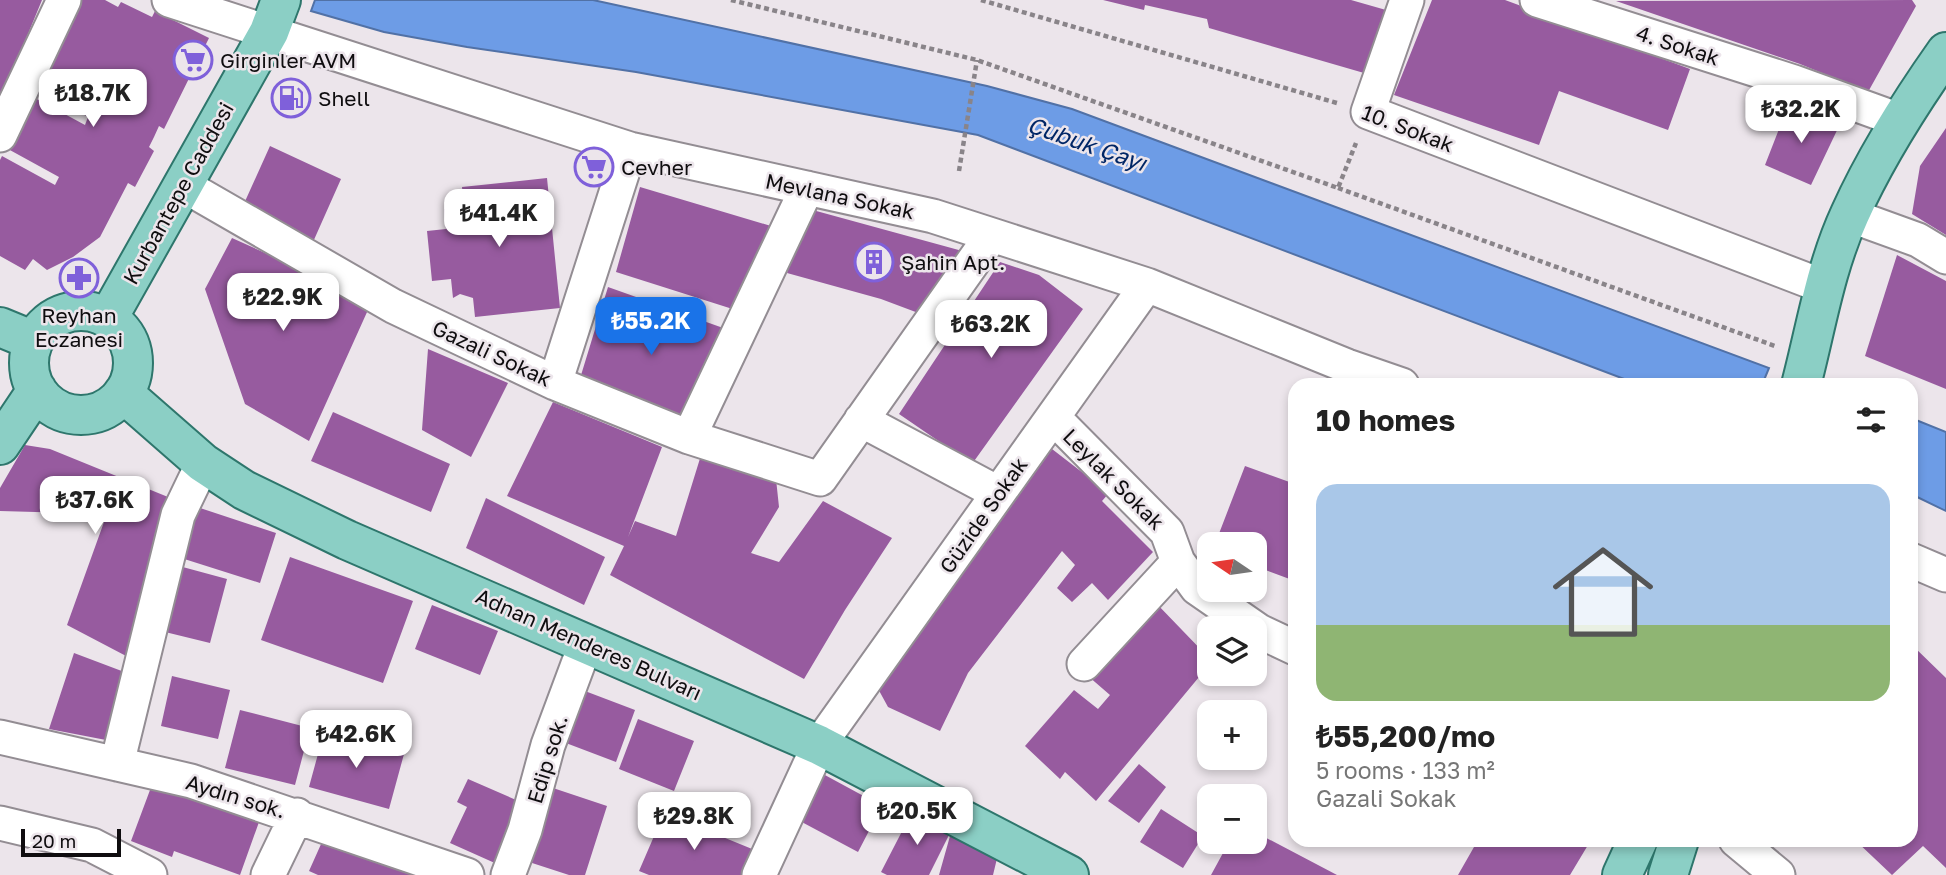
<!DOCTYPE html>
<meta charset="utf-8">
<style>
body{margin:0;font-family:"Golos Text",sans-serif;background:#f2f2f2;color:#222;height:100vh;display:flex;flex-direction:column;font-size:26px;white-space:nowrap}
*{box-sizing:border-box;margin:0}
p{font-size:23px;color:#767676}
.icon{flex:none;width:38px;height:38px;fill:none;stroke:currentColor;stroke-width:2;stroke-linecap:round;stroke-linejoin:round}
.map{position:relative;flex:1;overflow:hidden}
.drawer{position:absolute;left:1288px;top:378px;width:630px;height:469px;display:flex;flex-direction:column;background:#fff;border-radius:21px;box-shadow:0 4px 10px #0003}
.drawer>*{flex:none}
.needle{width:46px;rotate:283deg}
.buttons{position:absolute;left:1197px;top:532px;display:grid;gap:14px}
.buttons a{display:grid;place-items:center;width:70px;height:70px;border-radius:14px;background:#fff;box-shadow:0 4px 10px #0003;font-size:35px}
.scale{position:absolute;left:21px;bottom:18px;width:100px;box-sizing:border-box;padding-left:7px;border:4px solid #0f0d0f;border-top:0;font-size:19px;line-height:24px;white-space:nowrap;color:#0f0d0f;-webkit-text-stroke:5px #ece5eb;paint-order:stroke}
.price{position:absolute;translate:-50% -60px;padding:0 16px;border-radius:14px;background:#fff;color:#222;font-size:23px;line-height:46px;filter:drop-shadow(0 2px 4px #0008)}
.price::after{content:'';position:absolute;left:50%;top:42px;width:21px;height:16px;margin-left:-10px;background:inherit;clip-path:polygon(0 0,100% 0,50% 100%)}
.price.on{background:#1a73e8;color:#fff}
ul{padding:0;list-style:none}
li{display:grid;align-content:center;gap:14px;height:371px;padding:0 28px}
li span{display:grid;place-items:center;height:217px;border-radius:21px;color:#555}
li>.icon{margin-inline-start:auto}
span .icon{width:126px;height:126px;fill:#fffc;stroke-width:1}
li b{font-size:30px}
h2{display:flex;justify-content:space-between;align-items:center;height:84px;padding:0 28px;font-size:30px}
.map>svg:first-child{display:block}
</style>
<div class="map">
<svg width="1946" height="875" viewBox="0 0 1946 875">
<rect width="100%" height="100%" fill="#ece5eb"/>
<path fill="#6d9ce6" stroke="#5171a6" stroke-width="2" d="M 315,0 L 593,0 L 987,86 L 1072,109 L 1769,368 L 1762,385 L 1640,385 L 978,135 L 636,72 L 467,47 L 384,32 L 311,11 Z
M 1911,418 L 1946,432 L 1946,511 L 1911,494 Z"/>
<path fill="#975b9f" d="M 0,0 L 42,0 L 0,102 Z
M 80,0 L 105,0 L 118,7 L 121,2 L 152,17 L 155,11 L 209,38 L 164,129 L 159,126 L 154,137 L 149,147 L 154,151 L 135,187 L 128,183 L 100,237 L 73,257 L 47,270 L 33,259 L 25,270 L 0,256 L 0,160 L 2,156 L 55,185 L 59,177 L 8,149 L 35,98 L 85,125 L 88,117 L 79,112 L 85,100 L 41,79 Z
M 1103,0 L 1351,0 L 1386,10 L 1364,73 L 1209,28 L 1207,19 L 1145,5 L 1144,10 Z
M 1432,0 L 1505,0 L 1690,69 L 1668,130 L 1559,91 L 1539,145 L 1394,95 Z
M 1912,0 L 1916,6 L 1868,92 L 1800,64 L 1616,1 Z
M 1788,106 L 1840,124 L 1811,185 L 1765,165 Z
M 1946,128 L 1946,235 L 1912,214 L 1920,166 Z
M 270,146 L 341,179 L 313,242 L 242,208 Z
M 547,178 L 560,308 L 475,317 L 473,298 L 460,294 L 453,298 L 451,279 L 432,281 L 427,231 L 446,229 L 444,209 L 464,207 L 462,187 Z
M 640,187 L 771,226 L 742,312 L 616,272 Z
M 809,209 L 966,252 L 921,314 L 881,299 L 787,273 Z
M 232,238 L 372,301 L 309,441 L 245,404 L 205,289 Z
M 1897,255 L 1946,281 L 1946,389 L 1865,356 Z
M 1000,262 L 1039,275 L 1083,309 L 972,464 L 899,414 Z
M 608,287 L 726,329 L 688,429 L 578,385 Z
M 428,349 L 508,383 L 471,457 L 422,430 Z
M 553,402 L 662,447 L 628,537 L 635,521 L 676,536 L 702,452 L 776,479 L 779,507 L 751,553 L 779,562 L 823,501 L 892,538 L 845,610 L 804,679 L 610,575 L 624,546 L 507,496 Z
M 333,412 L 450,464 L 431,512 L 311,461 Z
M 25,445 L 50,449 L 168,497 L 128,657 L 67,625 L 104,522 L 71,513 L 0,511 L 0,488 Z
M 1052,449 L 1109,493 L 1102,501 L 1153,552 L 1108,600 L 1092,583 L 1072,602 L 1057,588 L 1075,565 L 1062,551 L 968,673 L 940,731 L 888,707 L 876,685 L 980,550 Z
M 1245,466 L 1295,484 L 1295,581 L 1255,566 L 1255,544 L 1215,544 Z
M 486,498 L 605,557 L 584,605 L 466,548 Z
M 194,506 L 276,533 L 260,583 L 178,557 Z
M 290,557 L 413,601 L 383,683 L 261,640 Z
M 179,566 L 227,579 L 210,643 L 161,631 Z
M 1155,602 L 1209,658 L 1209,665 L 1096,801 L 1065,772 L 1060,779 L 1025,746 L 1074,690 L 1098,709 L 1110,695 L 1088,676 Z
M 432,605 L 498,631 L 480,675 L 415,649 Z
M 1911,644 L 1946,678 L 1946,868 L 1923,846 L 1892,875 L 1855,840 L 1911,840 Z
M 74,653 L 127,673 L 106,740 L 49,729 Z
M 172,676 L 230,690 L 218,739 L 161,726 Z
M 577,688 L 635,710 L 616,762 L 558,740 Z
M 240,710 L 310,728 L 295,785 L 225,768 Z
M 638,719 L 694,741 L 674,791 L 619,769 Z
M 324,732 L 404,754 L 389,809 L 309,787 Z
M 1139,764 L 1166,787 L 1139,823 L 1108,801 Z
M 823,774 L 882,806 L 858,852 L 798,820 Z
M 468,779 L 523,803 L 497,864 L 450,843 L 467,807 L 457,802 Z
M 153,782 L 259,822 L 240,875 L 174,851 L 172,857 L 131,841 Z
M 553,788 L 607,806 L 585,875 L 569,875 L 529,862 Z
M 1161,809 L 1203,836 L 1183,868 L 1140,842 Z
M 913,810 L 952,829 L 929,875 L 887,875 L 881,872 Z
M 664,813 L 757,851 L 748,875 L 649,875 L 639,871 Z
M 952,829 L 1001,842 L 993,875 L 939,875 Z
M 1255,832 L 1337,875 L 1211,875 L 1229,842 L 1255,842 Z
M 326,833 L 414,875 L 318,875 L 309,871 Z
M 1478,840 L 1591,840 L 1570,875 L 1458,875 Z"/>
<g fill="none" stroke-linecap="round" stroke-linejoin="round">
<defs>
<path id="minor" d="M 169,0 L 630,149 L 933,216 L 1147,285 L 1347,366 L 1402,385
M 1407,0 L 1368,112 L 1825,287
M 1537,0 L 1794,82 L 1899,120
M 0,135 L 64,0
M 183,185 L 393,306 L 555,383 L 689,437 L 820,479 L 992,235
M 1849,215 L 1918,240 L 1946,257
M 555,383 L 630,149
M 1053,417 L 1167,532 L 1178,562 L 1197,588 L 1259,631 L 1295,648
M 861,420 L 998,493
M 689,437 L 807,188
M 1911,560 L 1946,575
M 1084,664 L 1178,562
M 0,737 L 191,781 L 467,875
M 117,764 L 178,515 L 203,463
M 0,823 L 92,845 L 150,875
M 1736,840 L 1778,875
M 268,875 L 297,815
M 508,875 L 525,830 L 548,745 L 586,643
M 759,875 L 819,745 L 1147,285"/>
<path id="major" d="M29 363a52 52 0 1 1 104 0a52 52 0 1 1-104 0Z
M 108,318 L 269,32 L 281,0
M 0,327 L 34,341
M 1801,385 C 1816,328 1825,268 1850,214 C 1876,156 1910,103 1946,52
M 123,393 L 203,463 L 244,490 L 347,540 L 819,745 L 1069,875
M 0,445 L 37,390
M 1622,875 L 1638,840
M 1668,875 L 1679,840"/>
</defs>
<use href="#minor" stroke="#938d93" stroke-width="37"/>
<use href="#major" stroke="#2e766c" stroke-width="42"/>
<path stroke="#898489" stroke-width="4.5" stroke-dasharray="5 3.5" stroke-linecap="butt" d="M 731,0 L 977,60 L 1338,188 L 1356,143
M 981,0 L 1337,103
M 959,171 L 977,60
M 1338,188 L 1775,346"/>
<use href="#minor" stroke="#fff" stroke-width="33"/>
<use href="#major" stroke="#8bcfc5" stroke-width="38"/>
</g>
<defs>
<symbol id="supermarket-ring" viewBox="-11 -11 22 22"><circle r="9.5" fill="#ece5eb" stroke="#7f60da" stroke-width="1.5"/><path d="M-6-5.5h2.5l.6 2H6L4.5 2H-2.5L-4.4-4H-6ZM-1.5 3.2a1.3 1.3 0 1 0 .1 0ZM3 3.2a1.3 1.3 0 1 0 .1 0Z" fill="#7f60da"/></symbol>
<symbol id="fuel-ring" viewBox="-11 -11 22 22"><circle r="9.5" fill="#ece5eb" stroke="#7f60da" stroke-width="1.5"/><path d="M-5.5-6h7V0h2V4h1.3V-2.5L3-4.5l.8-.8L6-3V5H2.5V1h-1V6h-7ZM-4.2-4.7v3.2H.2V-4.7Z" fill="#7f60da"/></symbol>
<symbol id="building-ring" viewBox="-11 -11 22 22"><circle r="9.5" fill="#ece5eb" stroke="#7f60da" stroke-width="1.5"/><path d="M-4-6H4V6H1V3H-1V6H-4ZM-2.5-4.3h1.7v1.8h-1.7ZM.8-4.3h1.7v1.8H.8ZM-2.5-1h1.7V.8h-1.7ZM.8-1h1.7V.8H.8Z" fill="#7f60da"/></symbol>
<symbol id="pharmacy-ring" viewBox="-11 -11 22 22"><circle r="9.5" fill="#ece5eb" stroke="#7f60da" stroke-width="1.5"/><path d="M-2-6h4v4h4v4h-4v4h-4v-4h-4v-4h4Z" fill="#7f60da"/></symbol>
</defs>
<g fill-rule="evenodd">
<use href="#supermarket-ring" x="171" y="38" width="44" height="44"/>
<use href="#fuel-ring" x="269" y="76" width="44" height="44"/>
<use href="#supermarket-ring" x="572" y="145" width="44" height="44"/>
<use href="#building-ring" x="852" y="240" width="44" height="44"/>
<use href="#pharmacy-ring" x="57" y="256" width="44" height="44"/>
</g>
<g text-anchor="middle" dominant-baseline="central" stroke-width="5" stroke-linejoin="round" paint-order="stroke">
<g font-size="21" fill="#0f0d0f" stroke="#ece5eb">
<text transform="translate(1678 45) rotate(18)">4. Sokak</text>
<text transform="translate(1408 128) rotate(21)">10. Sokak</text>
<text transform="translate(178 193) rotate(-61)">Kurbantepe Caddesi</text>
<text transform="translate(840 196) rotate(12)">Mevlana Sokak</text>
<text transform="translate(492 353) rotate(25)">Gazali Sokak</text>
<text transform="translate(1114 479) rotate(45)">Leylak Sokak</text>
<text transform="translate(983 515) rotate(-55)">Güzide Sokak</text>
<text transform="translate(589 644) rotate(24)">Adnan Menderes Bulvarı</text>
<text transform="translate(547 759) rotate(-73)">Edip sok.</text>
<text transform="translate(236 796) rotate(17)">Aydın sok.</text>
</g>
<g font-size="21" fill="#0f0d0f" stroke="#ece5eb" text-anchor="start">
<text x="220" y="60">Girginler AVM</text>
<text x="318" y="98">Shell</text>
<text x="621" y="167">Cevher</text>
<text x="901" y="262">Şahin Apt.</text>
<text x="79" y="315" text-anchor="middle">Reyhan<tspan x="79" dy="24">Eczanesi</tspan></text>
</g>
<g font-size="23" font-style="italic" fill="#002666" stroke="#ece5eb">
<text transform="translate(1087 143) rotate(19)">Çubuk Çayı</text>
</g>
</g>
</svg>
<div class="buttons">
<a><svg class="needle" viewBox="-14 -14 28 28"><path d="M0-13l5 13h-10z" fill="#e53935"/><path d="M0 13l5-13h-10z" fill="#767676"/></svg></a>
<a><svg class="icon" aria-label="layers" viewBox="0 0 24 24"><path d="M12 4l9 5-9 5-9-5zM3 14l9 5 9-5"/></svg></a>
<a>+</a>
<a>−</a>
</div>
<div class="scale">20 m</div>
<b class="price" style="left:93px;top:129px">₺18.7K</b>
<b class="price" style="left:1801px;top:145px">₺32.2K</b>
<b class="price" style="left:499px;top:249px">₺41.4K</b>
<b class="price" style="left:283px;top:333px">₺22.9K</b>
<b class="price on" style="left:651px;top:357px">₺55.2K</b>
<b class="price" style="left:991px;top:360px">₺63.2K</b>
<b class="price" style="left:95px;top:536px">₺37.6K</b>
<b class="price" style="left:356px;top:770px">₺42.6K</b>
<b class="price" style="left:917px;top:847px">₺20.5K</b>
<b class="price" style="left:694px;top:852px">₺29.8K</b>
<section class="drawer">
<h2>10 homes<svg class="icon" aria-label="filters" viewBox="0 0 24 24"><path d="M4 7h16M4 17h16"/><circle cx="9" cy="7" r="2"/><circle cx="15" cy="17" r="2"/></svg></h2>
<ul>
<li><span style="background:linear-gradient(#a9c7e8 65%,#8fb573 0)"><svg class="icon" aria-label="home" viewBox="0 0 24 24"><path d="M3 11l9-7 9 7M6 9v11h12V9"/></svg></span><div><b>₺55,200/mo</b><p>5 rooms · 133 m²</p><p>Gazali Sokak</p></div></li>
</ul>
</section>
</div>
